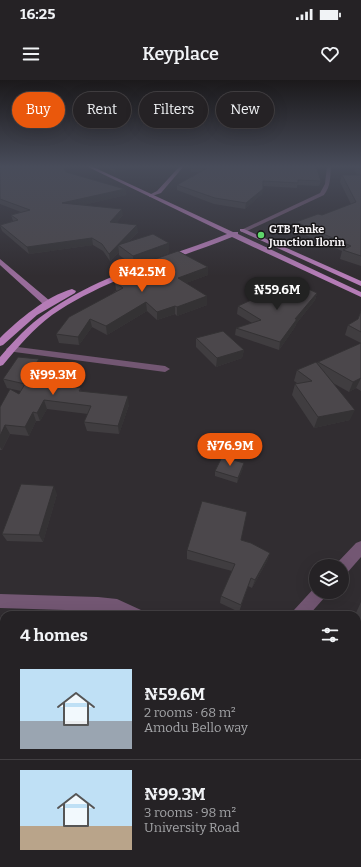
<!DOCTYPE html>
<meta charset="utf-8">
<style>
body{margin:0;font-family:Bitter,serif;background:#312f32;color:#f1f3f6;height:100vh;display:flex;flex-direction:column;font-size:15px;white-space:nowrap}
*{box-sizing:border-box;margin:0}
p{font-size:13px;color:#a3a4a7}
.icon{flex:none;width:22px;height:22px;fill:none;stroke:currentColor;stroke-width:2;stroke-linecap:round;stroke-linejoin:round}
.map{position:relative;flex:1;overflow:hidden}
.panel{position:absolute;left:0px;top:531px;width:361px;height:256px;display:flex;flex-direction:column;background:#252225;border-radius:12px 12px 0 0;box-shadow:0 4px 16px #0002,0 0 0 1px #423f42}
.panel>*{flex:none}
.hud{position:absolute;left:12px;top:12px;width:337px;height:36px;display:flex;gap:8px}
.tools{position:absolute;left:309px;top:479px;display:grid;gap:8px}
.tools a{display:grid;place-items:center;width:40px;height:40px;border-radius:50%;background:#252225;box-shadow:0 4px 16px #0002,0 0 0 1px #423f42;font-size:20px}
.price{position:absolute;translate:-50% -34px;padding:0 9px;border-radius:14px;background:#ea580c;color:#fff;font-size:13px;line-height:26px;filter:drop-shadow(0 1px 2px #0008)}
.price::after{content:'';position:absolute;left:50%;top:24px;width:12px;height:9px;margin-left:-6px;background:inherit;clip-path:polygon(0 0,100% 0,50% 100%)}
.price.active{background:#222;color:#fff}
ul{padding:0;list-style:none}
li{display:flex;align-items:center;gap:12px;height:100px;padding:0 20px}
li+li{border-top:1px solid #423f42}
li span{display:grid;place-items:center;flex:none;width:112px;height:80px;border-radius:0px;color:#555}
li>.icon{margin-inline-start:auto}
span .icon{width:48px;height:48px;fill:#fffc;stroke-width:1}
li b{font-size:17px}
h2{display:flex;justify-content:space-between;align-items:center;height:48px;padding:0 20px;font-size:17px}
.chip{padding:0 14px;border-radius:18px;background:#252225;box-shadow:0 4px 16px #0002,0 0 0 1px #423f42;font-size:14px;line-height:36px}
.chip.active{background:#ea580c;color:#fff}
.status{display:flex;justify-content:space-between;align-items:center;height:28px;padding:0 20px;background:#252225;direction:ltr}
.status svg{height:11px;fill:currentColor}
header{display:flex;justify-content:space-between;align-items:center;height:52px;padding:0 20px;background:#252225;font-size:18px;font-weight:600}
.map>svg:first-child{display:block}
</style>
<div class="status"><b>16:25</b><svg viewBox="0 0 49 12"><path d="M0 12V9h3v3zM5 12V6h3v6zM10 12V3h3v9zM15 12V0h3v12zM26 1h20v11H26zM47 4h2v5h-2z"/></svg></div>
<header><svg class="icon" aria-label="menu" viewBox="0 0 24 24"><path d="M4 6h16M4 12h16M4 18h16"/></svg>Keyplace<svg class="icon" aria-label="heart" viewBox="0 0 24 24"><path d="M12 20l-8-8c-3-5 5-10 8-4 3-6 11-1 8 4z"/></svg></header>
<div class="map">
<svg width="361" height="787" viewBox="0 0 361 787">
<rect width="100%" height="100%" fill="#312d31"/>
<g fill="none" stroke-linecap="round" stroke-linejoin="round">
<path fill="#735773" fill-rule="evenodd" d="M 327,86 L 331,86 C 330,97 331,106 324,115 L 245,152 L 241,152 L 241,150 L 320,113 L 325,104 Z
M 10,266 L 165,286 L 170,289 L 165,292 L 7,271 L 6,269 Z
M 361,461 L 361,477 L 347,493 L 342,495 L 342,486 L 336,486 L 337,483 L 356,463 Z
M 316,506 L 316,512 L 327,512 L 325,517 L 309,535 L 291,535 L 294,530 Z
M 0,514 L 98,517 L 117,519 L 141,530 L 144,535 L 118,535 L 98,531 L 0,528 Z
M 189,783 L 211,783 L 210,787 L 188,787 Z"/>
<path fill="#986c9a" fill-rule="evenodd" d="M 180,86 L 184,86 L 161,113 L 149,117 L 149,115 L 157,111 Z
M 0,179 L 50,221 L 50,225 L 44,225 L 0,185 Z"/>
<path fill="#b57cb7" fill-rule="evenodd" d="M 86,86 L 91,86 L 233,152 L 238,152 L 238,154 L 361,212 L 361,217 L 232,157 C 172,181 106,198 52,235 C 33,249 18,267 3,285 L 0,286 L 0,277 C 14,261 28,245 46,233 C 100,194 167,178 227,154 Z
M 240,149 L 244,149 L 361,201 L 361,206 L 240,151 Z
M 72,209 L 76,211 L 75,213 L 37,235 L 3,265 L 0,266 L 0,258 C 18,240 47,216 72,209 Z"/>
</g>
<path fill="#403d40" d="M 0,86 L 66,92 L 125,109 L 126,115 L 83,125 L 123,135 L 116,143 L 138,152 L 128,162 L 169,163 L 169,173 L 134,186 L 119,175 L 119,172 L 110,181 L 103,171 L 93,165 L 29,174 L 2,151 L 0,145 L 13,141 L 11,135 L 21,132 L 0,124 Z
M 106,86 L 159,86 L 158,87 L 143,86 L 115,93 Z
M 356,86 L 361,86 L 361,186 L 340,179 L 342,171 L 294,150 L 296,142 L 322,135 L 351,124 L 340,102 L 342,95 L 357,95 L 354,90 Z
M 191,87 L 321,101 L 319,106 L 297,105 L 297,108 L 263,106 L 262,114 L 245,129 L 214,124 L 177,110 L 177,105 L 200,92 L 191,92 Z
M 141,184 L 208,195 L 186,203 L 207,225 L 177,236 L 175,234 L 157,240 L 147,231 L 107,255 L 92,247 L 79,265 L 59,263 L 56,254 L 117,210 L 116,210 L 115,202 L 143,193 L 142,192 Z
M 295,210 L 317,213 L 315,220 L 296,244 L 295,247 L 279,270 L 235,255 L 236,248 L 252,243 L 237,234 L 238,226 Z
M 361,231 L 361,311 L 356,308 L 349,312 L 333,303 L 350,340 L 314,348 L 292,315 L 295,304 L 297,303 L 294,301 L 297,290 L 317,283 L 318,282 L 361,263 L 345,255 L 348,245 L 358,239 Z
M 196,258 L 244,270 L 242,278 L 216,287 L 196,267 Z
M 39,279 L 41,286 L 74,290 L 76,299 L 71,307 L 82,311 L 129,325 L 119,354 L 87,351 L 84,342 L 88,334 L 47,329 L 40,341 L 36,341 L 29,356 L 10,354 L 2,370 L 0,370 L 0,327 L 19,314 L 21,311 L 7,308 L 3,299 Z
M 243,388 L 237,403 L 215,396 L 215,391 Z
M 57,414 L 43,462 L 7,461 L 2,454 Z
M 241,460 L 270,473 L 267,481 L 252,508 L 248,506 L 239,532 L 220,523 L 221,516 L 232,491 L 187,479 L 187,470 Z
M 361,522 L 361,542 L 357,540 L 357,535 L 355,535 Z"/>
<path fill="#343234" d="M 125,86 L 143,86 L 115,93 L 115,88 Z
M 125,109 L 126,115 L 63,130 L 62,123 Z
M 263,109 L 262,114 L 245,129 L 246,123 Z
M 122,129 L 123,135 L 111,148 L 110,142 Z
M 137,145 L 138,152 L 122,168 L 118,165 L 119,172 L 110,181 L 109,174 Z
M 92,158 L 93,165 L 29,174 L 27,167 Z
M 169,163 L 169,173 L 134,186 L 133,176 Z
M 208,187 L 208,195 L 178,206 L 178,198 Z
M 317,213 L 315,220 L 296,244 L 295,247 L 279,270 L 280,262 L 295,239 Z
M 207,216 L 207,225 L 177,236 L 177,227 Z
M 146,222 L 147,231 L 107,255 L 106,246 Z
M 175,226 L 175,234 L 157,240 L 157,232 Z
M 90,239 L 92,247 L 79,265 L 78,257 Z
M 244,270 L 242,278 L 216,287 L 217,278 Z
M 39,279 L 42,288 L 35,285 Z
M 74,290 L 76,299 L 67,315 L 64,306 Z
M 361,298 L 356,308 L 349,312 L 353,302 Z
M 128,316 L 129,325 L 119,354 L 118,346 Z
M 44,320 L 47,329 L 40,341 L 37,333 Z
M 355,330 L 350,340 L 314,348 L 318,337 Z
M 33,332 L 36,341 L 29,356 L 25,347 Z
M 5,345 L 10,354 L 2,370 L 0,367 L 0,356 Z
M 244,383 L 243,388 L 237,403 L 238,398 Z
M 54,406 L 57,414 L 43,462 L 39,455 Z
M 270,473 L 267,481 L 252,508 L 255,500 Z
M 4,667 L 4,694 L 0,709 L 0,681 Z
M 135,783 L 137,783 L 136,787 L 134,787 Z"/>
<path fill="#4b474b" stroke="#343234" d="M 0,86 L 62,86 L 66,92 L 125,109 L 62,123 L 122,129 L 110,142 L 137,145 L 109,174 L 102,164 L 92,158 L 27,167 L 0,145 L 18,140 L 11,135 L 30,130 L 0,119 Z
M 112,86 L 125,86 L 115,88 Z
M 192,86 L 316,86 L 321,101 L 298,100 L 298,103 L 263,101 L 263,109 L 246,123 L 215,118 L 177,105 L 207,88 L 191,87 Z
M 358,86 L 361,86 L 361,91 Z
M 342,95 L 361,95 L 361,176 L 343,170 L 351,166 L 296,142 L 318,134 L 322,135 L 356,122 Z
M 153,154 L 169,163 L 133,176 L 118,165 Z
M 178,171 L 208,187 L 178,198 L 207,216 L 177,227 L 175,226 L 157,232 L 146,222 L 106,246 L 90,239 L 78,257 L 56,254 L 69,237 L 123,208 L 115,202 L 150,191 L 141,184 Z
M 284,205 L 295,210 L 304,207 L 317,213 L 295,239 L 297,239 L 280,262 L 236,248 L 261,240 L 238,226 Z
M 361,231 L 361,252 L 348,245 L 358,239 Z
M 223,251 L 244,270 L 217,278 L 196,258 Z
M 361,263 L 361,298 L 353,302 L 318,282 Z
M 18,277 L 39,279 L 35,285 L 74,290 L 64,306 L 81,308 L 79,311 L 128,316 L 118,346 L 84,342 L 91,326 L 44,320 L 37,333 L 33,332 L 25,347 L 5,345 L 0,356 L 0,327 L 10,309 L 19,314 L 25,304 L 3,299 Z
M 316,282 L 355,330 L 318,337 L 295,304 L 312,301 L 297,290 Z
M 222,377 L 244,383 L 238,398 L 215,391 Z
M 21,404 L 54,406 L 39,455 L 2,454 Z
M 202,421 L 247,432 L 241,460 L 251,463 L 270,473 L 255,500 L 251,498 L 241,525 L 221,516 L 235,484 L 187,470 Z
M 0,641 L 4,641 L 4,667 L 0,681 Z
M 85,783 L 135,783 L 134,787 L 84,787 Z"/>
<linearGradient id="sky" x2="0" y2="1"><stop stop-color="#1b191b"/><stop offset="0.44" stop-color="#484c5a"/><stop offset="1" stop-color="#484c5a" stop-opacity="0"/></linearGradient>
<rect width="361" height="196" fill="url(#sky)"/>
<circle fill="#5fd56b" stroke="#181618" stroke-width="1.5" cx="261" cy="155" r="4"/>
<g text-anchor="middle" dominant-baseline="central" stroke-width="3" stroke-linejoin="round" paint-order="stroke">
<g font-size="11" font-weight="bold" fill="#f5f2f5" stroke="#181618" text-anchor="start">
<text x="269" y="149">GTB Tanke<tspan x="269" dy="13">Junction Ilorin</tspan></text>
</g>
</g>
</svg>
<div class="tools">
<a><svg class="icon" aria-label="layers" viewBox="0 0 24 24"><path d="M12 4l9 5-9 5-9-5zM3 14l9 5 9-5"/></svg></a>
</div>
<b class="price" style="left:142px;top:213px">₦42.5M</b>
<b class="price active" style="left:277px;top:231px">₦59.6M</b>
<b class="price" style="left:53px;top:316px">₦99.3M</b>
<b class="price" style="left:230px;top:387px">₦76.9M</b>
<div class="hud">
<a class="chip active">Buy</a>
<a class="chip">Rent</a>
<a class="chip">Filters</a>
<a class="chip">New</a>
</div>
<section class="panel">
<h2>4 homes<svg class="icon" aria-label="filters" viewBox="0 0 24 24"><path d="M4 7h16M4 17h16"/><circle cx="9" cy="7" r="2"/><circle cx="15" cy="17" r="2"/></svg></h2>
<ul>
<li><span style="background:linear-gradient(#bfe0f5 65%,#9aa5b1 0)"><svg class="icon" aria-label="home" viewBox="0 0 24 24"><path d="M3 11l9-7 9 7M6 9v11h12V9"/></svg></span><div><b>₦59.6M</b><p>2 rooms · 68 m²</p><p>Amodu Bello way</p></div></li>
<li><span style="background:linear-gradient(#bfe0f5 70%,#b9a48a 0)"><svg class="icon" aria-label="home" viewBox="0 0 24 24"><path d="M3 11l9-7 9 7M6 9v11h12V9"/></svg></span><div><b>₦99.3M</b><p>3 rooms · 98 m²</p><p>University Road</p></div></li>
</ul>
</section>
</div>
